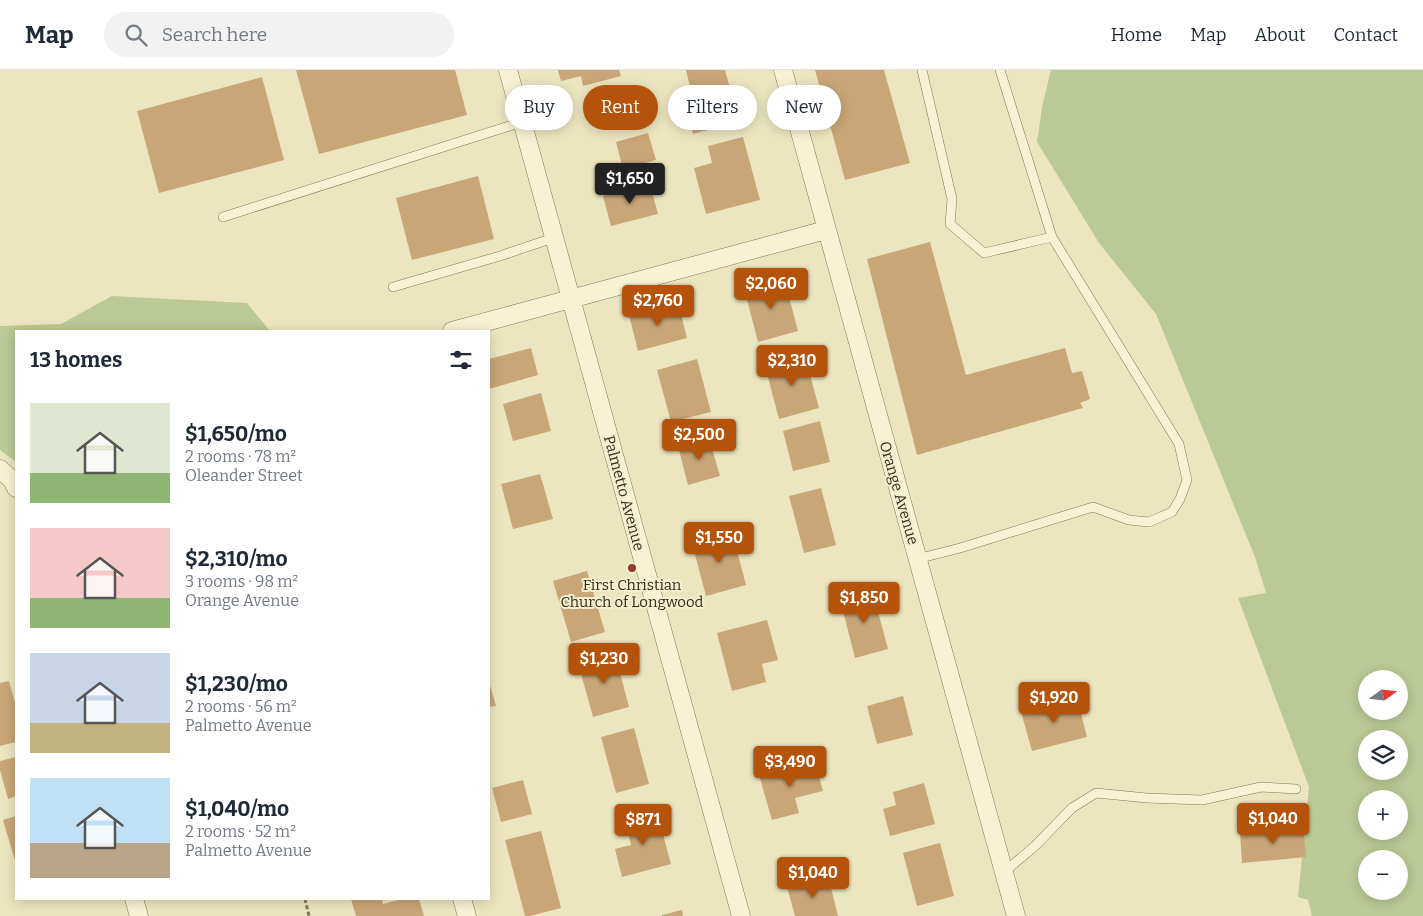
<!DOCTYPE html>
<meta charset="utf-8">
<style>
body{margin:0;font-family:Bitter,serif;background:#f2f2f3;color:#1f2937;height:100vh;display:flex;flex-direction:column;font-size:19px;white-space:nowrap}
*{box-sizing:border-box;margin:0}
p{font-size:16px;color:#747a83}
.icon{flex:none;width:28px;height:28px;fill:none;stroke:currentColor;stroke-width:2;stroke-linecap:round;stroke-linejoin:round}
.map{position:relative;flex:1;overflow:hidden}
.panel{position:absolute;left:15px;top:260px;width:475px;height:570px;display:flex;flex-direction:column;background:#fff;border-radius:0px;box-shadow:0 2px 12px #0003}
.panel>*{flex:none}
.banner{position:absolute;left:505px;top:15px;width:475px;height:45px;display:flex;gap:10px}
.needle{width:32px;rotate:75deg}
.fabs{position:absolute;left:1358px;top:600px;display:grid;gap:10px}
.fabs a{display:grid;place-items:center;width:50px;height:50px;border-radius:50%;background:#fff;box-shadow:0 2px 12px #0003;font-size:25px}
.price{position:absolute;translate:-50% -42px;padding:0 11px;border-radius:5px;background:#b45309;color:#fff;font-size:16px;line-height:32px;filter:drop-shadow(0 1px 2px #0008)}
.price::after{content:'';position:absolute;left:50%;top:30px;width:15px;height:11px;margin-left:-8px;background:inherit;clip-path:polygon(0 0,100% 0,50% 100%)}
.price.selected{background:#222;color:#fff}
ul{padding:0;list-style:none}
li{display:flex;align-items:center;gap:15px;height:125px;padding:0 15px}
li span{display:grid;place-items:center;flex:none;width:140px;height:100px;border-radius:0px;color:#555}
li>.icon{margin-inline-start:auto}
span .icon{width:60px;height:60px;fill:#fffc;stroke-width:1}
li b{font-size:21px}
h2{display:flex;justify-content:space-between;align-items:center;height:60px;padding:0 15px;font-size:21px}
.pill{padding:0 18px;border-radius:22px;background:#fff;box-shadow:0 2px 12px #0003;font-size:18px;line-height:45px}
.pill.selected{background:#b45309;color:#fff}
header{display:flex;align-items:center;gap:30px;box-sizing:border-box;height:70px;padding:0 25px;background:#fff;border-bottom:1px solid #e0e1e3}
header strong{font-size:24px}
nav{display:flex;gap:28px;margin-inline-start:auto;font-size:18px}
.search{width:350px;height:45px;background:#f2f2f3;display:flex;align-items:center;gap:12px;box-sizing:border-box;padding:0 18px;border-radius:28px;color:#747a83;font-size:19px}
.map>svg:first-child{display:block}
</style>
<header>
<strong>Map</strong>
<div class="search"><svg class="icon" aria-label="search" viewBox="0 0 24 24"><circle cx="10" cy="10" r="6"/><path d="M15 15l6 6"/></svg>Search here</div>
<nav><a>Home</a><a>Map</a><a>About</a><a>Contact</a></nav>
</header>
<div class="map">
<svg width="1423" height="846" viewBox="0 0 1423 846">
<rect width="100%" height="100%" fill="#ece6c0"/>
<path fill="#bbc995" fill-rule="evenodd" d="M 1051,0 L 1423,0 L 1423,846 L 1312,846 L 1308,830 L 1298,827 L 1309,717 L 1238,528 L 1266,523 L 1255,487 L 1156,244 L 1099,173 L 1037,72 L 1042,37 ZM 1366,609 L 1399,609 L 1399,641 L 1366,641 ZM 1366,669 L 1399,669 L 1399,701 L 1366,701 ZM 1366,729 L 1399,729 L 1399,761 L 1366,761 ZM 1366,789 L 1399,789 L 1399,821 L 1366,821 Z
M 112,226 L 247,233 L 270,261 L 16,261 L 16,392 L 0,380 L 0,256 L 61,254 Z"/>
<path fill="#c9a677" d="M 296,0 L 455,0 L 467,45 L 319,84 Z
M 558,0 L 619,0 L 621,6 L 583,16 L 581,6 L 561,11 Z
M 686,0 L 725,0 L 739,52 L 693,64 L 683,23 L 691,21 Z
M 815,0 L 884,0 L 910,93 L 845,110 Z
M 262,7 L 284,90 L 159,123 L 137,41 Z
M 648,63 L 656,90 L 623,99 L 616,72 Z
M 743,67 L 760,130 L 706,144 L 694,98 L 712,93 L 708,76 Z
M 478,106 L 494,169 L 412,190 L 396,128 Z
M 650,114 L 658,144 L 611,156 L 603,126 Z
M 930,172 L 966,305 L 1065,278 L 1072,303 L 1082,301 L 1090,329 L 1080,333 L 1083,338 L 917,385 L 867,189 Z
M 784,208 L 798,261 L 758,272 L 744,218 Z
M 678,232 L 687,268 L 638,281 L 629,245 Z
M 531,278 L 538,305 L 489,319 L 489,289 Z
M 805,286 L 819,338 L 779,349 L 765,296 Z
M 697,289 L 711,342 L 671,352 L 657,300 Z
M 541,323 L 551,361 L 513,371 L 503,334 Z
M 820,351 L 830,392 L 793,401 L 783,361 Z
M 709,368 L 720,406 L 688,415 L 678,376 Z
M 540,404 L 553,449 L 513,459 L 501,414 Z
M 821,418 L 836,475 L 804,483 L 789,426 Z
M 732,462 L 746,515 L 706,526 L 692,473 Z
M 587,501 L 605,562 L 571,572 L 553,511 Z
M 872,520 L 888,579 L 855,588 L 840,529 Z
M 767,550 L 778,590 L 762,594 L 766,612 L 732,621 L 717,563 Z
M 615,584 L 629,637 L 593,647 L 578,593 Z
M 9,611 L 16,636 L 16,672 L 0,676 L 0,613 Z
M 489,612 L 496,636 L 489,637 Z
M 903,626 L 913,665 L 877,674 L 867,636 Z
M 1077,627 L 1087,667 L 1032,681 L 1021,642 Z
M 634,658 L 649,714 L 616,723 L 601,667 Z
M 16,687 L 16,726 L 8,729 L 0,700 L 0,691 Z
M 814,690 L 823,721 L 795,728 L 799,743 L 772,750 L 759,705 Z
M 523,710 L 532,744 L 501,752 L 492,718 Z
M 924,713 L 935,754 L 890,766 L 883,739 L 896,735 L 893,722 Z
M 657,742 L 671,794 L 622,807 L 615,779 L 631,775 L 625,750 Z
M 16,746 L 16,794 L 3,750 Z
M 1303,756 L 1306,787 L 1242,793 L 1240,762 Z
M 541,761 L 561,838 L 530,846 L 525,846 L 505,770 Z
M 940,773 L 954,826 L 917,836 L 903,783 Z
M 828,806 L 838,846 L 795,846 L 787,817 Z
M 351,829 L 382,829 L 383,834 L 402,829 L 419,829 L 424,846 L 356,846 Z
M 682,840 L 683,846 L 662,846 L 662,845 Z"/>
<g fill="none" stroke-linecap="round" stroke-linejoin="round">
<defs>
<path id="service" d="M 922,0 L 952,129 L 950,154 L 984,183 L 1052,167
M 223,147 L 522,52
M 393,217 L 500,186 L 553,168
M 917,489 L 960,478 L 1093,437 L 1129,450 L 1149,452 L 1172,442 L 1180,429 L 1187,410 L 1179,374 L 1052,167 L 1000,0
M 1004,802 L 1035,776 L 1072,738 L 1096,723 L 1147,728 L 1202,730 L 1261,717 L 1296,719"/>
<path id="minor" d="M 508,0 L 741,846
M 783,0 L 1016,846
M 452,261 L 826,160
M 0,399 L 12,410 L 16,418
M 134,829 L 139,846
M 462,829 L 467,846"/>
</defs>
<use href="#service" stroke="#847759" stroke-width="10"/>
<use href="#minor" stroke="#847759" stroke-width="19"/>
<path stroke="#847759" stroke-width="3" stroke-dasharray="4 2.5" stroke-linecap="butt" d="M 305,829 L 309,846"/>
<use href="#service" stroke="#f7f2d3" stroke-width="9"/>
<use href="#minor" stroke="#f7f2d3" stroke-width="18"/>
</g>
<circle fill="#913b2b" stroke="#f4efcf" stroke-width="2" cx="632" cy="498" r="5"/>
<g text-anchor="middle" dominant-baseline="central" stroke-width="4" stroke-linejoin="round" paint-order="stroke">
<g font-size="15" fill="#342c1d" stroke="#f4efcf">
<text transform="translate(624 423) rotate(75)">Palmetto Avenue</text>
<text transform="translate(899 423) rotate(74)">Orange Avenue</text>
</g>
<g font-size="15" fill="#342c1d" stroke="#f4efcf">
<text x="632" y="515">First Christian<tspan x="632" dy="17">Church of Longwood</tspan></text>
</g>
</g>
</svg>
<div class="fabs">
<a><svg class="needle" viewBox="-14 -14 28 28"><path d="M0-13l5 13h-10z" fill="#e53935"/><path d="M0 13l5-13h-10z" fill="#747a83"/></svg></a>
<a><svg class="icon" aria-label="layers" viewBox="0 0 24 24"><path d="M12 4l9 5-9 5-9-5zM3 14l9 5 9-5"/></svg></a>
<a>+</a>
<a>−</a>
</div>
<b class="price selected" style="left:630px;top:135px">$1,650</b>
<b class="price" style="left:771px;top:240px">$2,060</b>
<b class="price" style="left:658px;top:257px">$2,760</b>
<b class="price" style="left:792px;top:317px">$2,310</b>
<b class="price" style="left:699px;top:391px">$2,500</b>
<b class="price" style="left:719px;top:494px">$1,550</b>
<b class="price" style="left:864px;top:554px">$1,850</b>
<b class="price" style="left:604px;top:615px">$1,230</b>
<b class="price" style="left:1054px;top:654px">$1,920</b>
<b class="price" style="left:790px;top:718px">$3,490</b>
<b class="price" style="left:1273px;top:775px">$1,040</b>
<b class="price" style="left:643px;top:776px">$871</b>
<b class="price" style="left:813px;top:829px">$1,040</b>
<div class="banner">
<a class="pill">Buy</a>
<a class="pill selected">Rent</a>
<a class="pill">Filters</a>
<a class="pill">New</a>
</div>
<section class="panel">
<h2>13 homes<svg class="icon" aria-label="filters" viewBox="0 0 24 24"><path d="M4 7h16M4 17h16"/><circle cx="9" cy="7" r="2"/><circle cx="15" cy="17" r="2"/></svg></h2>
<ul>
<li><span style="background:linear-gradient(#dfe7d0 70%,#8fb573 0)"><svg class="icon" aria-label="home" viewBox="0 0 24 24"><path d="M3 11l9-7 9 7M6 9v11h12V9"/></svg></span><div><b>$1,650/mo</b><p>2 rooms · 78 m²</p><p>Oleander Street</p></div></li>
<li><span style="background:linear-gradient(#f6c9c9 70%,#8fb573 0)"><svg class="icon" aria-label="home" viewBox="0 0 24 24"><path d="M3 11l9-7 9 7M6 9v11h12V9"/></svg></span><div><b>$2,310/mo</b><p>3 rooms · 98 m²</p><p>Orange Avenue</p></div></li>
<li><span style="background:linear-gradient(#c9d6e8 70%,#c2b280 0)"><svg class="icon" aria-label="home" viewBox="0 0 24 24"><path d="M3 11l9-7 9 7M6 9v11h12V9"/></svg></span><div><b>$1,230/mo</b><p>2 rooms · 56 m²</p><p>Palmetto Avenue</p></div></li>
<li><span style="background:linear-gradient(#bfe0f5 65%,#b9a48a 0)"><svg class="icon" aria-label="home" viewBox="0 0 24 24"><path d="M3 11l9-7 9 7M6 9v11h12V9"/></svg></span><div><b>$1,040/mo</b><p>2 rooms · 52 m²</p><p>Palmetto Avenue</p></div></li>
</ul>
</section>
</div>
